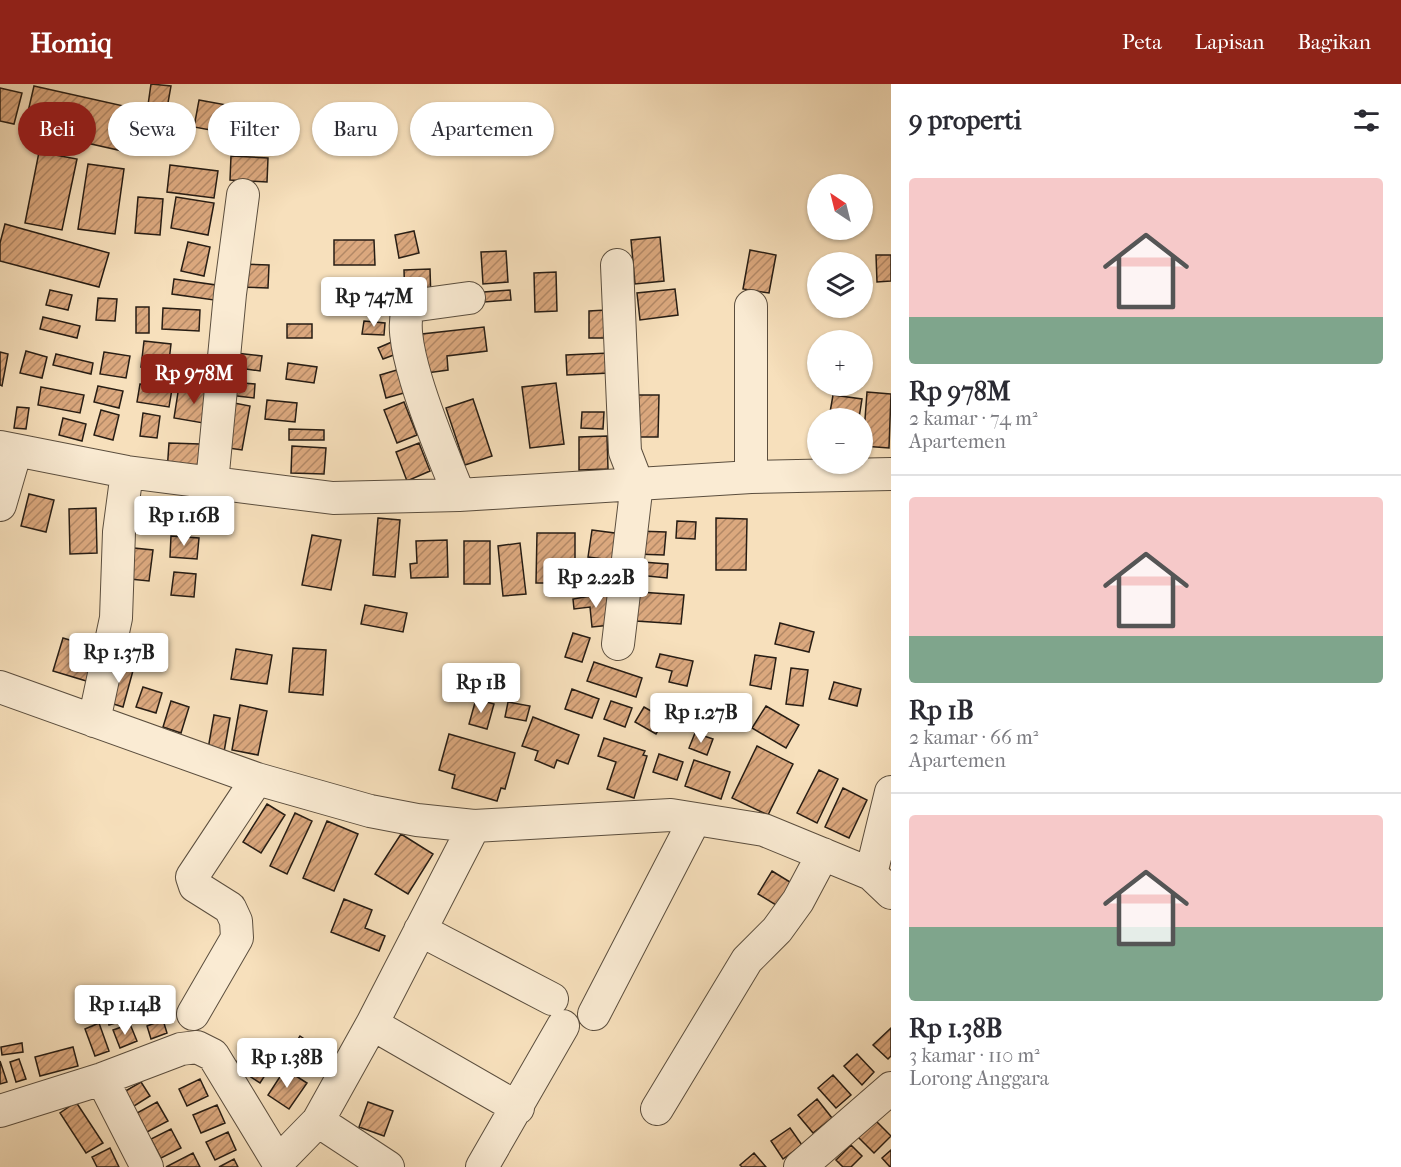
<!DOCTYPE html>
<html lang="id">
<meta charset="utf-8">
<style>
body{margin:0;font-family:"IM FELL French Canon",serif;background:#f2f2f3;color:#2b2b33;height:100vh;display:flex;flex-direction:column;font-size:22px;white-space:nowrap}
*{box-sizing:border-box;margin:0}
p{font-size:20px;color:#7c7c81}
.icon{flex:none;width:33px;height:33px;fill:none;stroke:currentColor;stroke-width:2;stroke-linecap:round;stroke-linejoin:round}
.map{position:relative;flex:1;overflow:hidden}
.drawer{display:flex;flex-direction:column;background:#fff;width:510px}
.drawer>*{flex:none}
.banner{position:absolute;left:18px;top:18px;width:570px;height:54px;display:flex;gap:12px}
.needle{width:39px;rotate:325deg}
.controls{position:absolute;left:807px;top:90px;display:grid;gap:12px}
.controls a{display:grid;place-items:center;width:66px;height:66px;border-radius:50%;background:#fff;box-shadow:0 2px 4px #0004;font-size:30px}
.price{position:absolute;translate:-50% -51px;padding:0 14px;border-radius:6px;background:#fff;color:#222;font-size:20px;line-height:39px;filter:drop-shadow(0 2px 3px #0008)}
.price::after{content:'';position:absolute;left:50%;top:36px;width:18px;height:14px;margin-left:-9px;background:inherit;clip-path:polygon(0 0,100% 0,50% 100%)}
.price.selected{background:#8f2418;color:#fff}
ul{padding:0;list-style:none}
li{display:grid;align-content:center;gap:12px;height:318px;padding:0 18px}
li+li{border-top:2px solid #e1e1e2}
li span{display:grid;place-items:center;height:186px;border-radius:6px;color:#555}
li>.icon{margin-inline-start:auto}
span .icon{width:108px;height:108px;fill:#fffc;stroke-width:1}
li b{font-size:26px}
h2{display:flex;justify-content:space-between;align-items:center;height:72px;padding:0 18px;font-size:26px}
.pill{padding:0 21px;border-radius:27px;background:#fff;box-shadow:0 2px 4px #0004;font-size:21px;line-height:54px}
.pill.selected{background:#8f2418;color:#fff}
header{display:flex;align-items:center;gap:36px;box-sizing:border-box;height:84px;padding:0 30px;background:#8f2418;color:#fff}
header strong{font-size:28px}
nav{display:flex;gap:33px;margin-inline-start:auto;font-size:21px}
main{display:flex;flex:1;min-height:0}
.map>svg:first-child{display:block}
</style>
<header>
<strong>Homiq</strong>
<nav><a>Peta</a><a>Lapisan</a><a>Bagikan</a></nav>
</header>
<main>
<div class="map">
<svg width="891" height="1083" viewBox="0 0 891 1083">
<defs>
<pattern id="building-hatch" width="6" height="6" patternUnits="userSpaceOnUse" patternTransform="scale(1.5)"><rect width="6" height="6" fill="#dba87e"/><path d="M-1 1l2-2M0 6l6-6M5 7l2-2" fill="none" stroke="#b28866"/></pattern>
</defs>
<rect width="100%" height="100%" fill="#f7e0bc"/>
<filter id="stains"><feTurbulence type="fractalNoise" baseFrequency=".00333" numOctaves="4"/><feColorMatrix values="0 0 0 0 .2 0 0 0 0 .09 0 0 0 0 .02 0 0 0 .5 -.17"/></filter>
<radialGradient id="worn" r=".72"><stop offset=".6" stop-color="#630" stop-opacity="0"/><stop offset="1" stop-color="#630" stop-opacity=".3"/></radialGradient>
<path fill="url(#building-hatch)" stroke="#271d14" stroke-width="1.5" d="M 151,0 L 171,2 L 166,30 L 147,28 Z
M 34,2 L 137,25 L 127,68 L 24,45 Z
M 0,4 L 22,9 L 14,40 L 0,37 Z
M 199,16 L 254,26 L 248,53 L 194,43 Z
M 39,68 L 77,75 L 62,146 L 25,139 Z
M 231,72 L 268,74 L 267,98 L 230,96 Z
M 88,80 L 124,85 L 115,150 L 78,145 Z
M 170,81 L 218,87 L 214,114 L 167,108 Z
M 138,113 L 163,115 L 160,151 L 135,149 Z
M 176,113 L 214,119 L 208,151 L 171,144 Z
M 5,140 L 109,169 L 99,203 L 0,177 L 0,159 Z
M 414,147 L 419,169 L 399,174 L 395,151 Z
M 660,153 L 664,197 L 635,200 L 631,156 Z
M 334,156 L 374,156 L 375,181 L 334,181 Z
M 188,158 L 210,163 L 204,192 L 181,187 Z
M 750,166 L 776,171 L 769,209 L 743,205 Z
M 506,167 L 508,198 L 483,200 L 481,168 Z
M 876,171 L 891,171 L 891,197 L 877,198 Z
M 238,180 L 269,181 L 268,204 L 237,203 Z
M 430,185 L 431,217 L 405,218 L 404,186 Z
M 556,188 L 557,227 L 535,228 L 534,189 Z
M 174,195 L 216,201 L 214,216 L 172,210 Z
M 675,205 L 678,231 L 640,236 L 637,209 Z
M 50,206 L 72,211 L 68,226 L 46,221 Z
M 510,206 L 511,216 L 484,218 L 484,208 Z
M 329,207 L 376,208 L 376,227 L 329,226 Z
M 98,214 L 117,215 L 115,237 L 96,236 Z
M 136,223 L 149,223 L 149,249 L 136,249 Z
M 163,224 L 200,226 L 199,247 L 162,245 Z
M 606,226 L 606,254 L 589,254 L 589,227 Z
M 43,233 L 80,242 L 77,254 L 40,245 Z
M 364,237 L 385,239 L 384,251 L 362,250 Z
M 287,240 L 312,240 L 312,254 L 287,254 Z
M 484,243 L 487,267 L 447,272 L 448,286 L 427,289 L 422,250 Z
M 144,257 L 171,260 L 168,286 L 141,283 Z
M 394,257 L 399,269 L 383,275 L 378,264 Z
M 26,267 L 47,273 L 42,294 L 20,289 Z
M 0,268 L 8,270 L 2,302 L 0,301 Z
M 104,268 L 130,272 L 126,294 L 100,290 Z
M 235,269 L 262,272 L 260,287 L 233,283 Z
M 609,269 L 610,289 L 567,291 L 566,271 Z
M 56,270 L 93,279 L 91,290 L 53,281 Z
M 185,277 L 205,280 L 202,298 L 183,295 Z
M 288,279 L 317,283 L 314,299 L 286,295 Z
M 397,286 L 404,309 L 386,314 L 380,291 Z
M 230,298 L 255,300 L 254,314 L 229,311 Z
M 556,299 L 564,360 L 530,364 L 522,303 Z
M 140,300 L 172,305 L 169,323 L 137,318 Z
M 98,302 L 123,307 L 119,324 L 94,318 Z
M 179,302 L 214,308 L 209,340 L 174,334 Z
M 832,302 L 858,302 L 857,306 L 832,305 Z
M 41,303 L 84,311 L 80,329 L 38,321 Z
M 867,308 L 891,310 L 889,364 L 863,362 Z
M 629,311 L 659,311 L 658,353 L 629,353 Z
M 833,311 L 862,315 L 859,334 L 829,334 Z
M 473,315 L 492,372 L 465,381 L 446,324 Z
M 267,316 L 297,319 L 295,338 L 265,335 Z
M 229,318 L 250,322 L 242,366 L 222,363 Z
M 404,318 L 417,351 L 397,359 L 384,326 Z
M 17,323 L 29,324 L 26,345 L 14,344 Z
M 101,326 L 119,331 L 113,356 L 94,351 Z
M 582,328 L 604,328 L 603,345 L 581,344 Z
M 143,329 L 160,332 L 157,354 L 140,352 Z
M 63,334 L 86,340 L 82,357 L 59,351 Z
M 289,345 L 324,346 L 324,356 L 289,356 Z
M 607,352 L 608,385 L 579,386 L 579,353 Z
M 169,359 L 200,360 L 197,390 L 167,388 Z
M 419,359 L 430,387 L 407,397 L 396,368 Z
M 292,362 L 326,364 L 324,390 L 291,389 Z
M 29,410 L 54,416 L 46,448 L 21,442 Z
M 152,414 L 155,442 L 134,444 L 132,416 Z
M 96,424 L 97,469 L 70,470 L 69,425 Z
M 378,434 L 400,436 L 395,493 L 373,491 Z
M 716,434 L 747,435 L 746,486 L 716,486 Z
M 677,437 L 696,438 L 695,455 L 676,454 Z
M 592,446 L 622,450 L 619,477 L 588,473 Z
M 637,447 L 666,448 L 664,471 L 635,470 Z
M 537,449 L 575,449 L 575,499 L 536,499 Z
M 312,451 L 341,456 L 331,506 L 302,501 Z
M 171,452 L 199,454 L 197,475 L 170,473 Z
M 447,456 L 448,493 L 411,494 L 410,480 L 417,479 L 416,457 Z
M 464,457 L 490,457 L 490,500 L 464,500 Z
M 520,459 L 526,510 L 503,512 L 498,462 Z
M 124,463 L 153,466 L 149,497 L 120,494 Z
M 629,477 L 668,480 L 667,494 L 628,490 Z
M 613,483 L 613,500 L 584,501 L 584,484 Z
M 174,488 L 196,490 L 194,513 L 171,511 Z
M 639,508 L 684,511 L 681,540 L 636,537 Z
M 608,509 L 611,541 L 592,543 L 590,523 L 574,525 L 573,515 Z
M 365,521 L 407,529 L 403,548 L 361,540 Z
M 780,539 L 814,548 L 809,568 L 775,560 Z
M 573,549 L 590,554 L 582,578 L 565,573 Z
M 63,554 L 103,566 L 93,599 L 53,587 Z
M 293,564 L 326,566 L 323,611 L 289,608 Z
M 236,565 L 272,571 L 267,600 L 231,595 Z
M 660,570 L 693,577 L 687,602 L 669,598 L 672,587 L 656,583 Z
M 755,571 L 776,574 L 771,605 L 750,601 Z
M 115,578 L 134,583 L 123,623 L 104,617 Z
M 594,578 L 642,594 L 636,613 L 587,597 Z
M 791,584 L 808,586 L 803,622 L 786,620 Z
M 834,598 L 861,605 L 857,622 L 829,615 Z
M 143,603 L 162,609 L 156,629 L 136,623 Z
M 572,605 L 599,615 L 592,634 L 565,625 Z
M 476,615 L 494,620 L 487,645 L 469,640 Z
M 171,617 L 189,623 L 181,649 L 163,643 Z
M 611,617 L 632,624 L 625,643 L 604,635 Z
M 704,617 L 721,621 L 715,643 L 699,639 Z
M 508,618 L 530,622 L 526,637 L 505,633 Z
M 240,621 L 267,627 L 258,671 L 232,666 Z
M 766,622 L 799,641 L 786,664 L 752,644 Z
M 644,623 L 665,635 L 656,650 L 635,638 Z
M 214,631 L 230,634 L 224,668 L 208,665 Z
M 533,633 L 579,651 L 568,680 L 557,676 L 554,684 L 535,676 L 538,667 L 522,662 Z
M 695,649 L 713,655 L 707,671 L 689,664 Z
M 449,650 L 515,669 L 505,705 L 501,704 L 497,717 L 452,704 L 455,691 L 439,686 Z
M 604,654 L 645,667 L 643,671 L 647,672 L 634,714 L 607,705 L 616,678 L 598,672 Z
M 757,662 L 793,680 L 768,731 L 732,714 Z
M 659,670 L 683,678 L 677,696 L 653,688 Z
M 694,676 L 730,688 L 721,715 L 685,702 Z
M 819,686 L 838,695 L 817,739 L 797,729 Z
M 843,704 L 867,716 L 849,754 L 825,743 Z
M 267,720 L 285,731 L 261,769 L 243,758 Z
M 295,729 L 312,737 L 287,790 L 270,782 Z
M 327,737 L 358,750 L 334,807 L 303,794 Z
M 401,750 L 433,770 L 408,810 L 375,790 Z
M 772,787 L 803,806 L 789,829 L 758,810 Z
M 344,815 L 372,826 L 365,844 L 385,852 L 379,867 L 331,848 Z
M 134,919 L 138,932 L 109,941 L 105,928 Z
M 163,936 L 167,949 L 151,955 L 147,942 Z
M 99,939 L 109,967 L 95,972 L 85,945 Z
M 130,940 L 137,957 L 120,964 L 113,946 Z
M 891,944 L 891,972 L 888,975 L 873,961 Z
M 300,952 L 325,969 L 313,987 L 288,970 Z
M 22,959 L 23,968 L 2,971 L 1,963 Z
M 247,962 L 273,979 L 260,999 L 234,982 Z
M 73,963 L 78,982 L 40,992 L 35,973 Z
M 857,970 L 874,988 L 862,1001 L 844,982 Z
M 19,975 L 26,995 L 16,998 L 10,978 Z
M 0,977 L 7,998 L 0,1000 Z
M 285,985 L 307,999 L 289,1025 L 268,1011 Z
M 833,991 L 851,1011 L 836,1024 L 818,1004 Z
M 200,995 L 208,1012 L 187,1022 L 179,1005 Z
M 141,998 L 150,1012 L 131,1024 L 122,1009 Z
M 817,1015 L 832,1034 L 813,1049 L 798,1031 Z
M 76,1018 L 103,1059 L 86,1069 L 60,1029 Z
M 157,1018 L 168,1037 L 147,1048 L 137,1029 Z
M 368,1018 L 393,1027 L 384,1052 L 359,1043 Z
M 217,1021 L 225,1039 L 201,1049 L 193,1031 Z
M 874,1035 L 891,1052 L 874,1069 L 857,1052 Z
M 790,1044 L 802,1061 L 783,1075 L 771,1057 Z
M 171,1045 L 181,1064 L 161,1074 L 151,1055 Z
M 228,1048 L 236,1066 L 215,1076 L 206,1058 Z
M 851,1061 L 862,1072 L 851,1083 L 843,1083 L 836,1076 Z
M 110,1064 L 119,1083 L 97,1083 L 92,1073 Z
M 891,1066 L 891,1083 L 890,1083 L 882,1074 Z
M 193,1069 L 200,1083 L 166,1083 Z
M 754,1069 L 766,1083 L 742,1083 L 740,1081 Z
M 234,1075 L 238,1083 L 219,1083 Z"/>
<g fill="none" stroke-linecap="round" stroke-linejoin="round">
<defs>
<path id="minor" d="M 617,181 L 625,368 L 637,399 L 618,560
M 751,222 L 751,393
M 0,363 L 127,388 L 333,414 L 459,411 L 751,393 L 891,390
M 212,399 L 230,210 L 243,111
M 459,411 C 447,379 388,247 411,222 L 469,214
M 0,421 L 16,366
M 0,603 L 257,695 L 370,727 L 417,736 L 474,742 L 671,731 L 764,746 L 871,790 L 891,809
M 94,637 L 116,534 L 119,448 L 127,388
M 871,790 L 891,708
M 420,846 L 552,915
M 193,930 L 237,854 L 236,837 L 230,824 L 195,802 L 192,793 L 257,695
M 594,930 L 695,735
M 372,940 L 518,1024
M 102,995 L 147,1083
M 657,1025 L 747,876 L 777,846 L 798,817 L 823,770
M 0,1027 L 102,995 L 181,965 L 197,963 L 213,971 L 278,1078 L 318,1037 L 372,940 L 474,742
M 318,1037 L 388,1083
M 482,1083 L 563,942
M 800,1083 L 891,1004"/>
</defs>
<use href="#minor" stroke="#5b4e3e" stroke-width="34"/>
<use href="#minor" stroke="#faebd3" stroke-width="32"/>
</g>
<rect width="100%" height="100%" filter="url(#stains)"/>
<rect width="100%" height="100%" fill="url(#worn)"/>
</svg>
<div class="controls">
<a><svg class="needle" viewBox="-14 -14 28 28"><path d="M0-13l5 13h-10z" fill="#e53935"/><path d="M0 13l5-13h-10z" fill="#7c7c81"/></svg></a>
<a><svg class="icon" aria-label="layers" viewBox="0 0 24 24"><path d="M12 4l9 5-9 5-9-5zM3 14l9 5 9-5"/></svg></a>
<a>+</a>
<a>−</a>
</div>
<b class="price" style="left:374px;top:244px">Rp 747M</b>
<b class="price selected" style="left:194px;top:321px">Rp 978M</b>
<b class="price" style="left:184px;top:463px">Rp 1.16B</b>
<b class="price" style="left:596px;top:525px">Rp 2.22B</b>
<b class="price" style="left:119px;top:600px">Rp 1.37B</b>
<b class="price" style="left:481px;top:630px">Rp 1B</b>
<b class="price" style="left:701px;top:660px">Rp 1.27B</b>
<b class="price" style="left:125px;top:952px">Rp 1.14B</b>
<b class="price" style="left:287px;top:1005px">Rp 1.38B</b>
<div class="banner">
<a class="pill selected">Beli</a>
<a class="pill">Sewa</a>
<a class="pill">Filter</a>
<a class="pill">Baru</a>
<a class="pill">Apartemen</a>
</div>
</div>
<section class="drawer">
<h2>9 properti<svg class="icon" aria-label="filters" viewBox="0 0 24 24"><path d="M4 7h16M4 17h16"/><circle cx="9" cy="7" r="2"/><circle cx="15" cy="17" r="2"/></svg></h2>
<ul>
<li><span style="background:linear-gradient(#f6c9c9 75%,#7fa58c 0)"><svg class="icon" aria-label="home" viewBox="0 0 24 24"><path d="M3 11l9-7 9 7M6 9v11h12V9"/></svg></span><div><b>Rp 978M</b><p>2 kamar · 74 m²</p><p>Apartemen</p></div></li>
<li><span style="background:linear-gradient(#f6c9c9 75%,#7fa58c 0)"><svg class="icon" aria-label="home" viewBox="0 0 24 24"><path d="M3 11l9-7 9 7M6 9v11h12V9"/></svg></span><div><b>Rp 1B</b><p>2 kamar · 66 m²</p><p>Apartemen</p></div></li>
<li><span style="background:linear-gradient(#f6c9c9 60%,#7fa58c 0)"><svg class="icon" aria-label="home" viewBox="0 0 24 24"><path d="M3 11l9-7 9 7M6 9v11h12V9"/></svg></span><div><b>Rp 1.38B</b><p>3 kamar · 110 m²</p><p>Lorong Anggara</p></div></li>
</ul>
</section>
</main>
